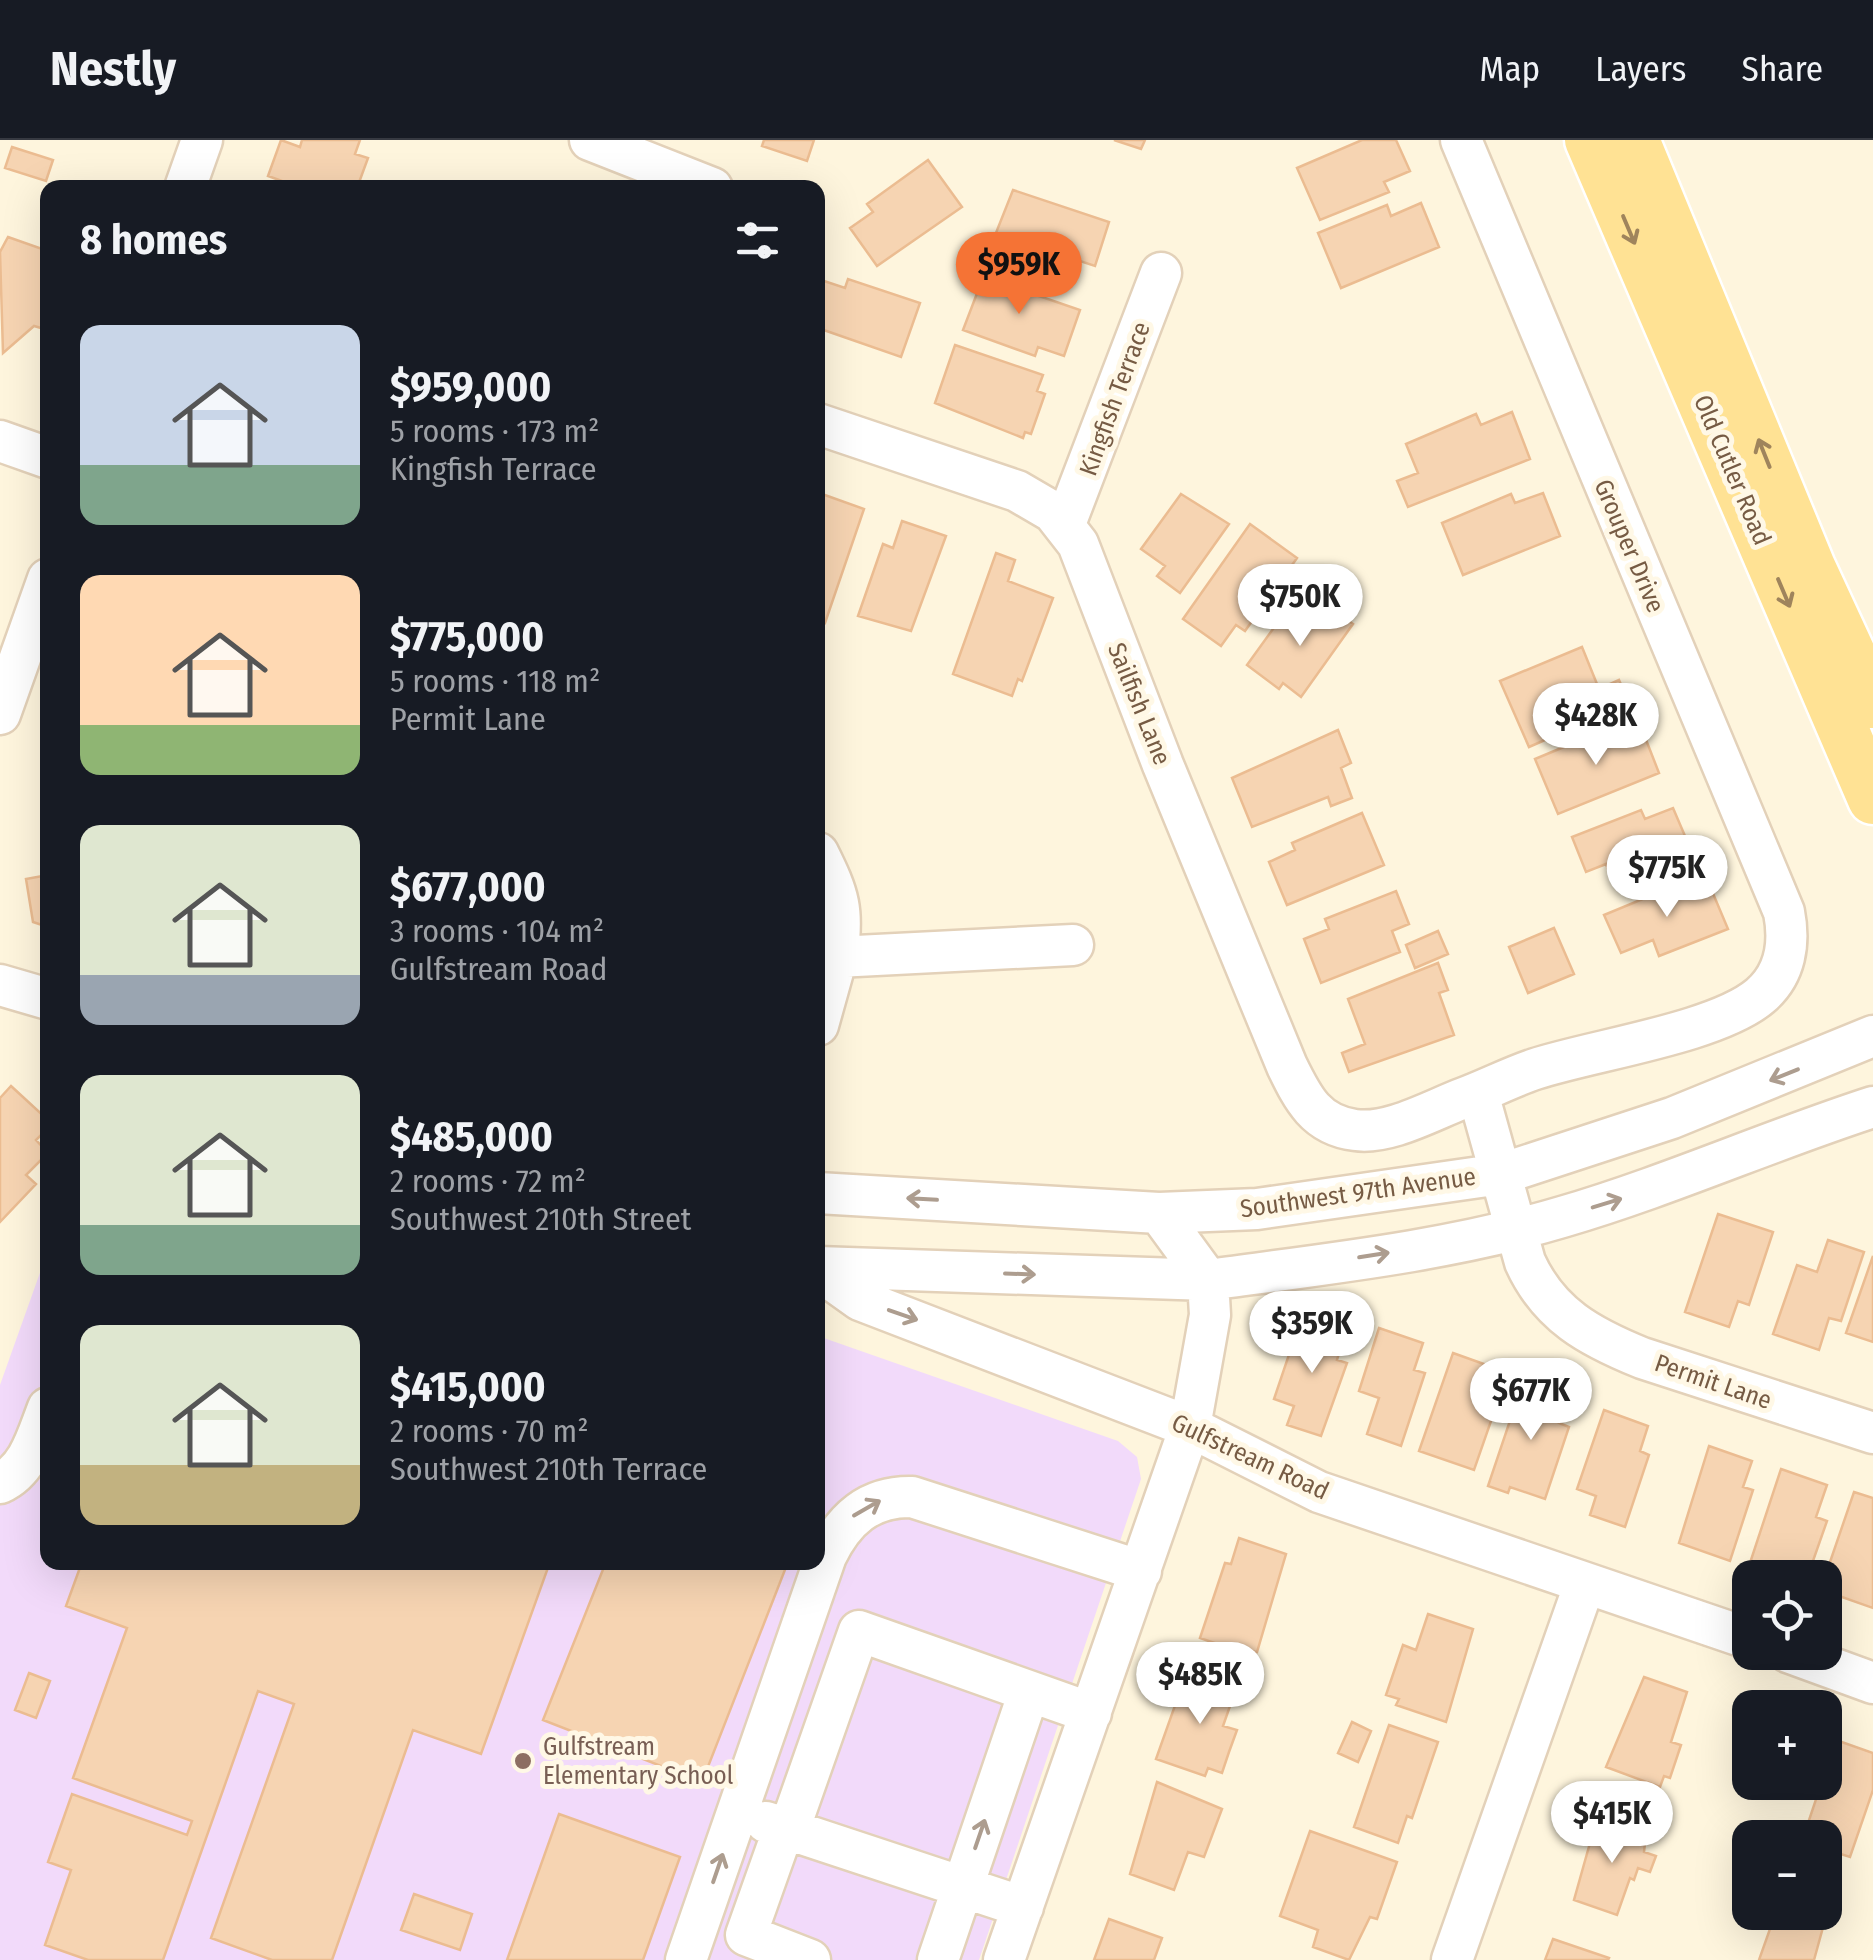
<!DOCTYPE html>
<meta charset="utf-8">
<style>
body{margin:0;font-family:"Fira Sans Condensed",sans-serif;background:#20242c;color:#f1f3f6;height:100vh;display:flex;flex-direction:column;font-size:38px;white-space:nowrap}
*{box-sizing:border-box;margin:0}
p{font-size:32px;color:#9ea1a6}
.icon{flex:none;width:55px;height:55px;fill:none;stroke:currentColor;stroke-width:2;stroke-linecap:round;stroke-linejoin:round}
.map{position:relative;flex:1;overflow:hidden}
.panel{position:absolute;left:40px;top:40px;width:785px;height:1390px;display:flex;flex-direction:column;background:#171b24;border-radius:20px;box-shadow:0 10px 40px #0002}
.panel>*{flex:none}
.controls{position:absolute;left:1732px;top:1420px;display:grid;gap:20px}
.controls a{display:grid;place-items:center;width:110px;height:110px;border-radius:20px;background:#171b24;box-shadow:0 10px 40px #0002;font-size:50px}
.price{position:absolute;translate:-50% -85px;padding:0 22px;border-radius:35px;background:#fff;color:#222;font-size:32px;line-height:65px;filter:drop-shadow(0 2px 5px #0008)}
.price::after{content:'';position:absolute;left:50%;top:60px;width:30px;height:22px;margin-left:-15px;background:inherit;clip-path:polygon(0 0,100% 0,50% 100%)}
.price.selected{background:#f57335;color:#111}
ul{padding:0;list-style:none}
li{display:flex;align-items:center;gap:30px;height:250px;padding:0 40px}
li span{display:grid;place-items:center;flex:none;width:280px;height:200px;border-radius:20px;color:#555}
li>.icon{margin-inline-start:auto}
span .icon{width:120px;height:120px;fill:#fffc;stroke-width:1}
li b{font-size:42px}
h2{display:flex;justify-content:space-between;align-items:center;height:120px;padding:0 40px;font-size:42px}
header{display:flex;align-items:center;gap:60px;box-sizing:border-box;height:140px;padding:0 50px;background:#171b24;border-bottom:2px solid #363941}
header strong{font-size:48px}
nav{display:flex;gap:55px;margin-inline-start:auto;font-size:35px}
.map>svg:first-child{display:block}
</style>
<header>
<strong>Nestly</strong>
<nav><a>Map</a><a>Layers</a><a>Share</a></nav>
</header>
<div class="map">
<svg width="1873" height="1820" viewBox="0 0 1873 1820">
<rect width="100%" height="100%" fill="#fef5dd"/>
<path fill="#f2dafa" d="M 47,1113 L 48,1422 L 818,1422 L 818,1196 L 1118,1301 L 1137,1317 L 1141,1339 L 979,1820 L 0,1820 L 0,1245 Z"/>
<path fill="#f6d4b2" stroke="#ebbc91" stroke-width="2.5" d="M 281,0 L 300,7 L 302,0 L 360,0 L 355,14 L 368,18 L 357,48 L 301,48 L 268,36 Z
M 764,0 L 814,0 L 807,21 L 762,6 Z
M 1114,0 L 1145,0 L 1141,9 Z
M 1362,0 L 1396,0 L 1410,31 L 1384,42 L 1389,52 L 1320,80 L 1297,28 Z
M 12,7 L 53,20 L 46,41 L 5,28 Z
M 928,20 L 962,67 L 877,126 L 850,88 L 873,72 L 867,64 Z
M 1013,50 L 1109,82 L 1095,126 L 1068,117 L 1065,127 L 1047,121 L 1043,133 L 1031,129 L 1035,116 L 992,103 Z
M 1421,63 L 1439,107 L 1341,148 L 1318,93 L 1387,65 L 1391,76 Z
M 8,97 L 48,111 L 43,127 L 48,128 L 48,190 L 34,186 L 3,213 L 0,112 Z
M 989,122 L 1009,130 L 1004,144 L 1080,170 L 1064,216 L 1038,207 L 1035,216 L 963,190 Z
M 818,139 L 845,148 L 848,139 L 920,163 L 901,217 L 818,188 Z
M 955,205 L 1043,235 L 1037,251 L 1045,254 L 1031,294 L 1025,292 L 1023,298 L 935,263 Z
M 1512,272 L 1530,319 L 1408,367 L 1397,341 L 1418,333 L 1406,304 L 1476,274 L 1481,285 Z
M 1543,353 L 1560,396 L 1463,435 L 1442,383 L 1511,354 L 1515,363 Z
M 822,354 L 864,369 L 825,483 L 818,480 L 818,367 Z
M 1181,354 L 1229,384 L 1180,453 L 1157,436 L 1165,426 L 1141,409 Z
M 902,381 L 946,396 L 911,491 L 858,476 L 883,404 L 893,408 Z
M 1250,384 L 1297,418 L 1245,491 L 1236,485 L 1221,506 L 1183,479 Z
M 996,413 L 1015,420 L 1008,441 L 1053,458 L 1022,541 L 1018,539 L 1012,556 L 953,534 Z
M 1318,459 L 1353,484 L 1301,557 L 1283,543 L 1279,549 L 1247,525 L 1281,478 L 1297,489 Z
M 1582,507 L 1599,549 L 1619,540 L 1629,563 L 1529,607 L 1500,541 Z
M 1641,587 L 1659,633 L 1558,674 L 1535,619 L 1607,589 L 1611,599 Z
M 1338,590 L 1351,623 L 1341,628 L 1352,658 L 1331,666 L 1328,657 L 1252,687 L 1232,638 Z
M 1673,668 L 1691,710 L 1613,742 L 1606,724 L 1586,732 L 1572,697 L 1641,670 L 1645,679 Z
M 1362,673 L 1384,725 L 1287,765 L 1269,722 L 1295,710 L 1292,703 Z
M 48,735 L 48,787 L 33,782 L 26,739 Z
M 1709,744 L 1728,789 L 1659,816 L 1653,800 L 1621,813 L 1604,775 L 1674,746 L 1679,757 Z
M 1396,751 L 1409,784 L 1392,791 L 1400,812 L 1321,843 L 1304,799 L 1329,789 L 1325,779 Z
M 1554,788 L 1574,834 L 1528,853 L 1509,807 Z
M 1438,791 L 1448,814 L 1415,828 L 1406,805 Z
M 1438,823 L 1448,850 L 1439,853 L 1454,895 L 1349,932 L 1342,913 L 1365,904 L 1348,859 Z
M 11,946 L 48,980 L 48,988 L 36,1000 L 48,1013 L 26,1035 L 36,1044 L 0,1082 L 0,958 Z
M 1718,1074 L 1773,1092 L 1749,1165 L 1738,1161 L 1729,1187 L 1685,1172 Z
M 1828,1100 L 1864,1112 L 1841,1181 L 1829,1178 L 1819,1210 L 1773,1194 L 1797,1125 L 1817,1132 Z
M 1873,1116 L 1873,1202 L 1846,1193 Z
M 1301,1179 L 1345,1194 L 1337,1220 L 1347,1223 L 1321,1296 L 1287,1285 L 1294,1266 L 1274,1259 Z
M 1379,1188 L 1423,1203 L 1414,1230 L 1425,1233 L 1401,1306 L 1367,1294 L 1379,1258 L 1359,1251 Z
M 1453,1213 L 1498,1229 L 1489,1255 L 1499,1258 L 1474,1330 L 1419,1311 Z
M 1523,1242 L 1568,1257 L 1559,1283 L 1569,1287 L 1545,1359 L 1510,1347 L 1508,1353 L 1488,1346 Z
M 1604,1270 L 1648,1286 L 1640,1311 L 1649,1315 L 1625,1387 L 1590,1375 L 1596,1356 L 1577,1349 Z
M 1709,1306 L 1752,1321 L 1743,1347 L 1753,1350 L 1730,1421 L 1679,1403 Z
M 1781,1329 L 1827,1345 L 1816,1377 L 1827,1381 L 1807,1438 L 1763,1438 L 1747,1432 Z
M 1854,1352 L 1873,1358 L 1873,1468 L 1825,1451 L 1825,1438 L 1817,1438 L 1822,1423 L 1829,1425 Z
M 1239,1398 L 1286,1414 L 1257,1512 L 1250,1511 L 1249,1515 L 1200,1498 L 1225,1423 L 1231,1424 Z
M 82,1422 L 550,1422 L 481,1614 L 413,1590 L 332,1820 L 272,1820 L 211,1798 L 294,1564 L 258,1551 L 163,1820 L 88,1820 L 45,1805 L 71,1730 L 48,1722 L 72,1654 L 187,1695 L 192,1681 L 73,1638 L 127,1488 L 66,1466 Z
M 606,1422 L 788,1422 L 702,1642 L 543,1580 Z
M 1428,1474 L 1473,1489 L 1446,1582 L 1396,1565 L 1399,1559 L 1386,1555 L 1403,1505 L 1416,1510 Z
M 1193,1530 L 1237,1546 L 1223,1586 L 1237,1590 L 1229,1612 L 1222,1633 L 1208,1628 L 1205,1636 L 1156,1619 L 1178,1557 L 1184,1559 Z
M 29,1533 L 50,1541 L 36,1578 L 15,1570 Z
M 1644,1537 L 1687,1552 L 1671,1602 L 1681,1605 L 1670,1638 L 1664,1636 L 1660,1647 L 1606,1627 Z
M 1352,1582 L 1371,1591 L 1358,1622 L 1338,1613 Z
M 1389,1585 L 1438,1602 L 1412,1678 L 1407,1676 L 1398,1703 L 1354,1687 Z
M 1836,1600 L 1873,1613 L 1873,1650 L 1850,1717 L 1825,1709 L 1825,1698 L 1803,1698 Z
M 1157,1642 L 1222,1669 L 1204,1717 L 1188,1712 L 1174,1750 L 1130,1734 Z
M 559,1674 L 680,1717 L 643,1820 L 507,1820 Z
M 1597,1678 L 1646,1695 L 1644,1712 L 1656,1716 L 1650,1732 L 1638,1728 L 1634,1740 L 1630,1738 L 1617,1775 L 1574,1760 Z
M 1310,1691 L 1397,1722 L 1377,1779 L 1370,1777 L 1349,1820 L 1313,1807 L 1318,1790 L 1280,1776 Z
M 1825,1736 L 1836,1740 L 1814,1820 L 1759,1820 L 1776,1772 L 1825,1772 Z
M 414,1754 L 472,1774 L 460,1810 L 401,1790 Z
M 1109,1779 L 1162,1798 L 1154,1820 L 1094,1820 Z
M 1553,1799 L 1609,1818 L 1608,1820 L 1545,1820 Z"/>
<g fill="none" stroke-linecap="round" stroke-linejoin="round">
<defs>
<path id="minor" d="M 590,0 L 712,48
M 185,48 L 202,0
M 818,284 L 1017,351 L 1053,372 L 1078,404 L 1163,625 L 1287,926 C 1303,959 1316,985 1355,990 C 1389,995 1432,970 1464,958 C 1488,949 1511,937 1535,929 C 1593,910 1716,893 1760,856 C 1786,834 1790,803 1784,772 L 1461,0
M 0,301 L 48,318
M 1065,384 L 1161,133
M 0,574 L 48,439
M 818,713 C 839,755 844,770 837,817 L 1073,805
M 0,845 L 48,859
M 818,885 L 837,817
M 1478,953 L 1525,1122 C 1549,1175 1590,1197 1642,1218 L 1873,1293
M 818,1053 L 1159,1073 L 1257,1069 L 1501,1034 L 1672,978 L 1873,896
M 818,1127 L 1208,1140 C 1326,1124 1448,1111 1562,1077 C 1668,1046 1768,1001 1873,967
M 818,1130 L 860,1160 L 1190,1287 L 1319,1352 L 1750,1499
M 0,1343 C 29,1330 37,1296 48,1268
M 1788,1512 L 1873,1543
M 766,1682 L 1023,1767
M 784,1688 L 746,1795 L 810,1820
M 789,1690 L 859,1491 L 1091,1573
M 686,1820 L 826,1416 C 844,1379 869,1356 912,1357 L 1141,1431
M 938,1820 L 1029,1552
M 1004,1820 L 1190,1287 L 1210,1175 L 1208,1140 L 1159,1073
M 1452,1820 L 1585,1443"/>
<path id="major" d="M 1590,0 L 1873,659
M 1634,0 L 1810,427 L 1873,563"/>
</defs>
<use href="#minor" stroke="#e3d1b9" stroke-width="45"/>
<use href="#major" stroke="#fff" stroke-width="55"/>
<use href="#minor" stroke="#fff" stroke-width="40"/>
<use href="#major" stroke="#ffe294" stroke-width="50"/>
</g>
<defs><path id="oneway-shaft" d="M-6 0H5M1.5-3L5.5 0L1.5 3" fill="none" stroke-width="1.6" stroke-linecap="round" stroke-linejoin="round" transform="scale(2.5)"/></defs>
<g stroke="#9f845c">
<use href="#oneway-shaft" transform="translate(1629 90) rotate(67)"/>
<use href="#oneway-shaft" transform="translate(1764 313) rotate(-112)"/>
<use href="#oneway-shaft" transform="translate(1784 453) rotate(67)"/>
</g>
<g stroke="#ad9d8f">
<use href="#oneway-shaft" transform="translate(1784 935) rotate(158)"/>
<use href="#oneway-shaft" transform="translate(922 1059) rotate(-177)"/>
<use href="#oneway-shaft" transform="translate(1607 1063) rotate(-17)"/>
<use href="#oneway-shaft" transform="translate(1374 1115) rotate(-9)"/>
<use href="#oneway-shaft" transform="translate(1020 1134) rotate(2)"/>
<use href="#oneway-shaft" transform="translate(903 1175) rotate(19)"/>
<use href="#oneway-shaft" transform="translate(867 1368) rotate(-30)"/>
<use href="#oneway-shaft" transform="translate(980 1694) rotate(-71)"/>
<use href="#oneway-shaft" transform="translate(718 1728) rotate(-71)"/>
</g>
<circle fill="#8d6e63" stroke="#fff8e6" stroke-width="4" cx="523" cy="1621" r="10"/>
<g text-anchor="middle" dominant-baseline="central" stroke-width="10" stroke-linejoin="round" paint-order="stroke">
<g font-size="25" fill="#765b44" stroke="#fff8e6">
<text transform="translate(1115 259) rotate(-70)">Kingfish Terrace</text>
<text transform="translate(1732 330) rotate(67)">Old Cutler Road</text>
<text transform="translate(1629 406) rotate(67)">Grouper Drive</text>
<text transform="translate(1139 564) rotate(68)">Sailfish Lane</text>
<text transform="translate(1358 1053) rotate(-8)">Southwest 97th Avenue</text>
<text transform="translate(1713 1242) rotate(19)">Permit Lane</text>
<text transform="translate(1250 1317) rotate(25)">Gulfstream Road</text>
</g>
<g font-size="25" fill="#785e54" stroke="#fff8e6" text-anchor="start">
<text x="543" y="1607">Gulfstream<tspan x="543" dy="29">Elementary School</tspan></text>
</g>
</g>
</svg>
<div class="controls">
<a><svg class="icon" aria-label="locate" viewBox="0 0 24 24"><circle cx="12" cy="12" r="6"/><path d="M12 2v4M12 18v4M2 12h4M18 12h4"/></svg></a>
<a>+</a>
<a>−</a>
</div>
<b class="price selected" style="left:1019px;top:177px">$959K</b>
<b class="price" style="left:1300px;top:509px">$750K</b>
<b class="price" style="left:1596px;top:628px">$428K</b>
<b class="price" style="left:1667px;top:780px">$775K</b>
<b class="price" style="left:1312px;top:1236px">$359K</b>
<b class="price" style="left:1531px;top:1303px">$677K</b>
<b class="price" style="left:1200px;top:1587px">$485K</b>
<b class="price" style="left:1612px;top:1726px">$415K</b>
<section class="panel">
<h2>8 homes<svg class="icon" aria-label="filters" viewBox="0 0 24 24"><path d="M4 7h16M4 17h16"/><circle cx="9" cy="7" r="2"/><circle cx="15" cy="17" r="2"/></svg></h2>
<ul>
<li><span style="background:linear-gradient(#c9d6e8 70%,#7fa58c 0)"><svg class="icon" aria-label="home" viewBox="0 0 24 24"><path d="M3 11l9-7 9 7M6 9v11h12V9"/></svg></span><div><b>$959,000</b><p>5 rooms · 173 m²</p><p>Kingfish Terrace</p></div></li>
<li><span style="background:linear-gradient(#ffd9b3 75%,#8fb573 0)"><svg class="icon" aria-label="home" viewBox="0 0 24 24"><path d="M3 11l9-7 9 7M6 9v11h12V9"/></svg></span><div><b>$775,000</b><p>5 rooms · 118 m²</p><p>Permit Lane</p></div></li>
<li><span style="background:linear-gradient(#dfe7d0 75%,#9aa5b1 0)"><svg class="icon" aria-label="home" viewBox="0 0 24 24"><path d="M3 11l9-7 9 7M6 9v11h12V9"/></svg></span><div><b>$677,000</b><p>3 rooms · 104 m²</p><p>Gulfstream Road</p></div></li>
<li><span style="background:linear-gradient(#dfe7d0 75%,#7fa58c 0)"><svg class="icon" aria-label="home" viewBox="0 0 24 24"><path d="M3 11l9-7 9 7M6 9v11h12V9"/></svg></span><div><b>$485,000</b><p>2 rooms · 72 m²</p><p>Southwest 210th Street</p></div></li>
<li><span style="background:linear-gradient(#dfe7d0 70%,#c2b280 0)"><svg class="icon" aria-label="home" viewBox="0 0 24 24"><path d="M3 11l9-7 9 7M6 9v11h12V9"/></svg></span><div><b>$415,000</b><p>2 rooms · 70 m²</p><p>Southwest 210th Terrace</p></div></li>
</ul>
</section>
</div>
